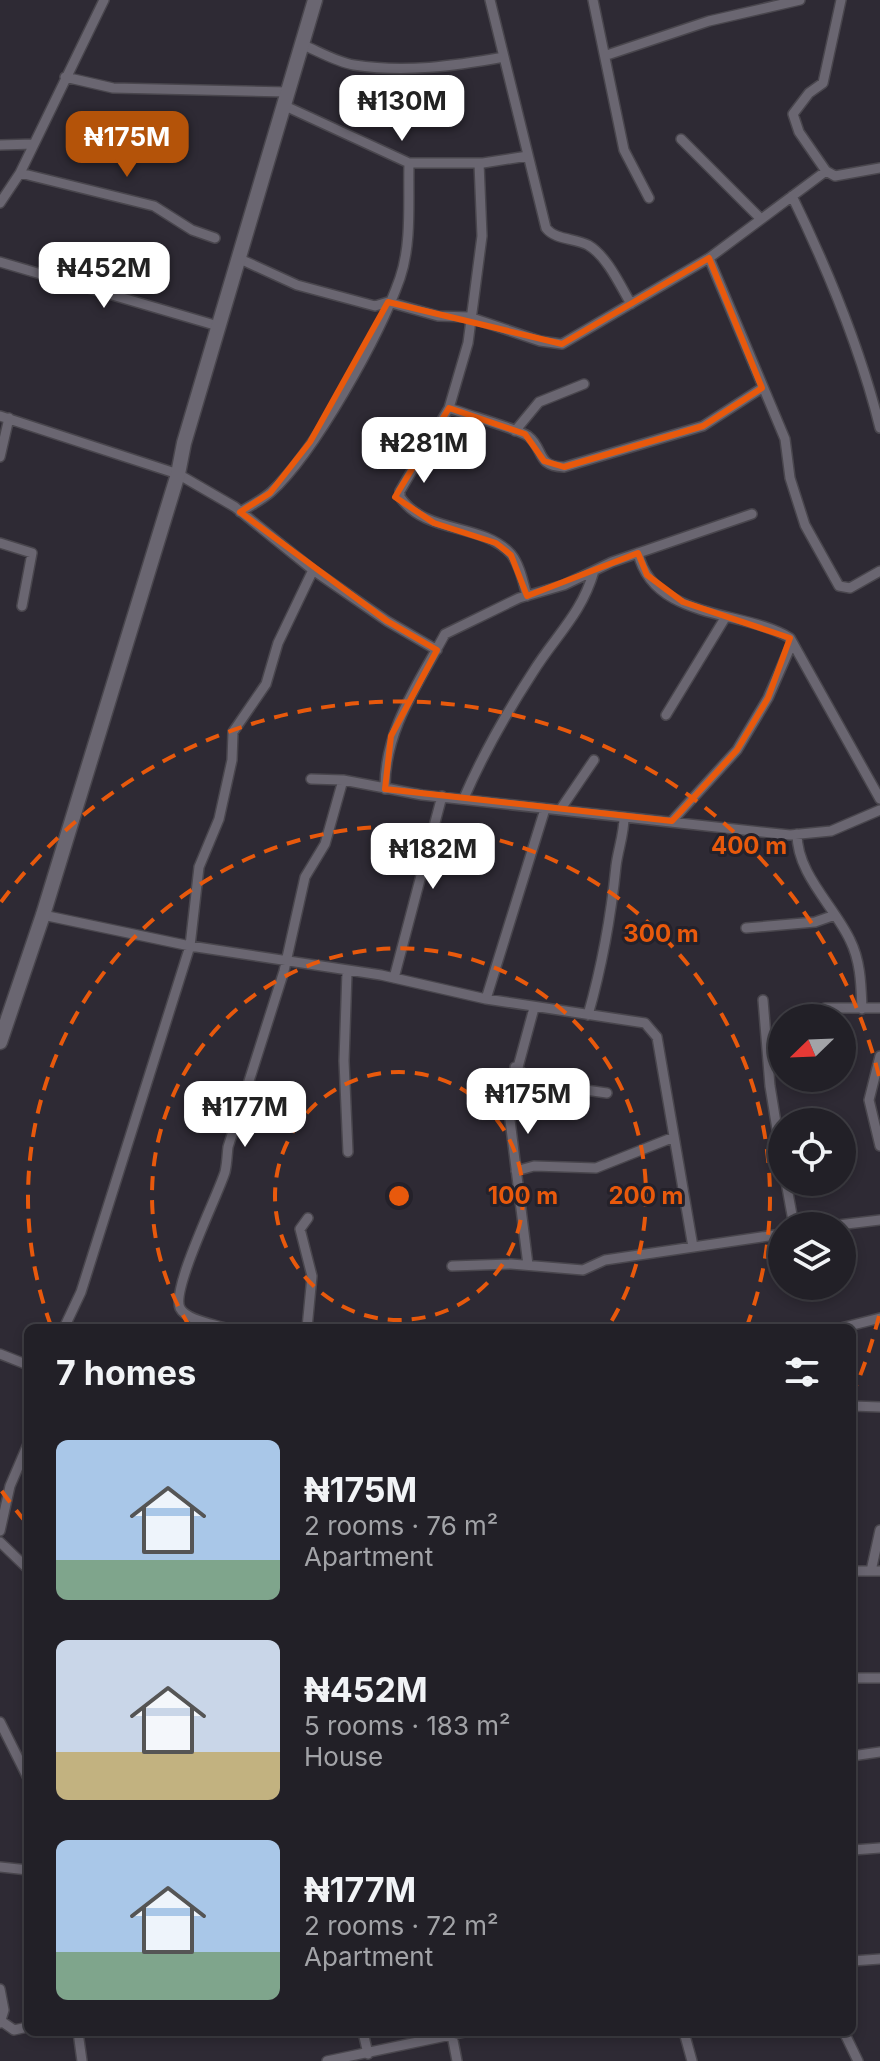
<!DOCTYPE html>
<meta charset="utf-8">
<style>
body{margin:0;font-family:Inter,sans-serif;background:#2e2d33;color:#f1f3f6;height:100vh;display:flex;flex-direction:column;font-size:30px;white-space:nowrap}
*{box-sizing:border-box;margin:0}
p{font-size:26px;color:#a2a3a7}
.icon{flex:none;width:44px;height:44px;fill:none;stroke:currentColor;stroke-width:2;stroke-linecap:round;stroke-linejoin:round}
.map{position:relative;flex:1;overflow:hidden}
.side{position:absolute;left:24px;top:1324px;width:832px;height:712px;display:flex;flex-direction:column;background:#222027;border-radius:12px;box-shadow:0 4px 12px #0003,0 0 0 2px #3f3e44}
.side>*{flex:none}
.needle{width:52px;rotate:247deg}
.controls{position:absolute;left:768px;top:1004px;display:grid;gap:16px}
.controls a{display:grid;place-items:center;width:88px;height:88px;border-radius:50%;background:#222027;box-shadow:0 4px 12px #0003,0 0 0 2px #3f3e44;font-size:40px}
.price{position:absolute;translate:-50% -68px;padding:0 18px;border-radius:16px;background:#fff;color:#222;font-size:26px;line-height:52px;filter:drop-shadow(0 2px 4px #0008)}
.price::after{content:'';position:absolute;left:50%;top:48px;width:24px;height:18px;margin-left:-12px;background:inherit;clip-path:polygon(0 0,100% 0,50% 100%)}
.price.selected{background:#b45309;color:#fff}
ul{padding:0;list-style:none}
li{display:flex;align-items:center;gap:24px;height:200px;padding:0 32px}
li span{display:grid;place-items:center;flex:none;width:224px;height:160px;border-radius:12px;color:#555}
li>.icon{margin-inline-start:auto}
span .icon{width:96px;height:96px;fill:#fffc;stroke-width:1}
li b{font-size:34px}
h2{display:flex;justify-content:space-between;align-items:center;height:96px;padding:0 32px;font-size:34px}
.map>svg:first-child{display:block}
</style>
<div class="map">
<svg width="880" height="2061" viewBox="0 0 880 2061">
<rect width="100%" height="100%" fill="#2e2a34"/>
<g fill="none" stroke-linecap="round" stroke-linejoin="round">
<defs>
<path id="street" d="M 490,0 L 546,228 C 555,240 575,238 588,245 C 607,256 620,285 631,304
M 593,0 L 624,150 L 649,198
M 301,44 C 318,51 336,62 354,65 C 405,73 454,66 504,57
M 607,55 L 709,21 L 800,0
M 65,77 L 113,88 L 287,92
M 283,105 L 409,163 L 483,163 L 528,156
M 681,139 L 759,217
M 0,145 L 34,144
M 479,163 L 482,236 L 468,343 L 449,408 L 400,491 L 400,497 C 426,535 482,522 511,554 C 520,565 523,582 527,596
M 826,171 L 799,132 L 793,114 L 809,93 L 823,83 L 841,0
M 20,173 L 154,206 L 192,230 L 215,238
M 792,196 C 828,270 860,347 880,428
M 0,203 L 20,173 L 104,0
M 709,258 L 785,439 L 790,478 L 805,525 L 839,586 L 850,588 L 880,571
M 240,259 L 297,285 L 375,306 L 388,302 L 438,316 L 469,317 L 540,341 L 562,344 L 709,258 L 826,171 L 835,176 L 880,168
M 0,262 L 218,326
M 449,408 C 464,414 518,429 528,436 C 545,449 535,466 564,467 L 703,426 L 762,388
M 0,416 L 178,474 L 177,479
M 515,431 L 539,402 L 584,384
M 0,457 L 9,418
M 240,512 C 250,506 262,500 271,492 C 315,452 380,335 400,278 C 412,243 408,200 409,163
M 0,543 L 32,553 L 22,606
M 638,553 C 654,621 743,609 790,638 L 880,799
M 313,570 L 387,621 L 437,650
M 666,715 L 725,618
M 311,779 L 343,780 L 422,795 L 790,835 L 831,831 L 880,810
M 385,789 C 384,731 418,684 445,634 L 519,598 L 564,585 L 612,562 L 752,514
M 464,798 C 483,754 507,712 533,672 C 556,635 581,615 594,571
M 560,810 L 594,760
M 672,821 L 737,750 L 768,698 L 792,643
M 797,834 C 797,874 834,906 850,940 C 861,962 861,986 862,1009
M 43,915 L 190,946 L 381,975 L 486,999 L 645,1023 L 657,1037 L 693,1247
M 746,928 L 815,922 L 835,915
M 347,972 L 344,1061 L 348,1152
M 394,978 L 442,796
M 486,999 L 545,809
M 763,1000 L 770,1086 L 782,1160
M 825,1008 L 880,1008
M 588,1015 C 602,966 611,916 616,866 C 618,849 624,835 624,817
M 880,1056 L 869,1100 L 880,1146
M 515,1067 L 535,1083 L 607,1093
M 516,1171 L 534,1166 L 596,1168 L 674,1137
M 786,1182 L 794,1226
M 830,1226 L 880,1220
M 528,1265 L 508,1104 L 534,1008
M 452,1266 L 511,1264 L 583,1270 L 605,1260 L 782,1234
M 64,1328 L 81,1292 L 190,946 L 199,867 L 219,819 L 232,760 L 233,732 L 266,684 L 278,643 L 313,570 L 235,507 L 178,474
M 225,1328 C 213,1324 186,1320 180,1308 C 171,1289 218,1195 225,1172 C 227,1164 227,1155 228,1147 L 284,971 L 305,877 L 325,844 L 343,780
M 307,1328 L 312,1276 L 300,1229 L 308,1218
M 841,1328 L 880,1318
M 0,1354 L 28,1365
M 852,1406 L 880,1407
M 0,1531 L 10,1486 L 28,1444
M 0,1542 L 28,1569
M 852,1571 L 880,1571
M 871,1571 L 880,1530
M 852,1678 L 880,1678
M 0,1722 L 28,1778
M 852,1756 L 880,1752
M 852,1837 L 852,1961
M 853,1850 L 880,1848
M 0,1867 L 28,1870
M 852,1961 L 880,1959
M 0,1989 L 4,2010 L 0,2023
M 1,2021 L 14,2030 L 28,2027
M 78,2032 L 82,2061
M 363,2032 L 368,2054
M 684,2032 L 692,2061
M 844,2032 L 858,2061
M 452,2035 L 457,2061
M 327,2061 L 465,2032"/>
<path id="secondary" d="M 0,1042 L 43,915 L 178,474 L 184,443 L 315,0"/>
</defs>
<use href="#street" stroke="#49464d" stroke-width="12"/>
<use href="#secondary" stroke="#49464d" stroke-width="17"/>
<use href="#street" stroke="#6a6671" stroke-width="9"/>
<use href="#secondary" stroke="#6a6671" stroke-width="14"/>
</g>
<path fill="none" stroke="#e8590c" stroke-width="6" stroke-linejoin="round" d="M 709,258 L 762,388 L 703,426 L 564,467 L 544,461 L 525,434 L 449,408 L 395,497 L 434,523 L 496,543 L 511,555 L 527,596 L 638,553 L 647,575 L 683,602 L 790,638 L 768,698 L 737,750 L 672,821 L 385,789 L 391,736 L 437,650 L 387,621 L 240,512 L 270,493 L 310,442 L 388,302 L 562,344 Z"/>
<g fill="none" stroke="#e8590c" stroke-width="4" stroke-dasharray="14 10">
<circle cx="399" cy="1196" r="124"/>
<path d="M190 1327A247 247 0 1 1 608 1327"/>
<path d="M51 1326A371 371 0 1 1 747 1326"/>
<path d="M879 1316A495 495 0 0 1 853 1393M25 1521A495 495 0 0 1 1 1490M1 902A495 495 0 0 1 879 1076"/>
</g>
<circle cx="399" cy="1196" r="12" fill="#e8590c" stroke="#24212a" stroke-width="4"/>
<g font-size="24" text-anchor="middle" font-weight="bold" fill="#e8590c" stroke="#24212a" stroke-width="6" stroke-linejoin="round" paint-order="stroke">
<text x="749" y="854">400 m</text>
<text x="661" y="942">300 m</text>
<text x="523" y="1204">100 m</text>
<text x="646" y="1204">200 m</text>
</g>
</svg>
<div class="controls">
<a><svg class="needle" viewBox="-14 -14 28 28"><path d="M0-13l5 13h-10z" fill="#e53935"/><path d="M0 13l5-13h-10z" fill="#a2a3a7"/></svg></a>
<a><svg class="icon" aria-label="locate" viewBox="0 0 24 24"><circle cx="12" cy="12" r="6"/><path d="M12 2v4M12 18v4M2 12h4M18 12h4"/></svg></a>
<a><svg class="icon" aria-label="layers" viewBox="0 0 24 24"><path d="M12 4l9 5-9 5-9-5zM3 14l9 5 9-5"/></svg></a>
</div>
<b class="price" style="left:402px;top:143px">₦130M</b>
<b class="price selected" style="left:127px;top:179px">₦175M</b>
<b class="price" style="left:104px;top:310px">₦452M</b>
<b class="price" style="left:424px;top:485px">₦281M</b>
<b class="price" style="left:433px;top:891px">₦182M</b>
<b class="price" style="left:528px;top:1136px">₦175M</b>
<b class="price" style="left:245px;top:1149px">₦177M</b>
<section class="side">
<h2>7 homes<svg class="icon" aria-label="filters" viewBox="0 0 24 24"><path d="M4 7h16M4 17h16"/><circle cx="9" cy="7" r="2"/><circle cx="15" cy="17" r="2"/></svg></h2>
<ul>
<li><span style="background:linear-gradient(#a9c7e8 75%,#7fa58c 0)"><svg class="icon" aria-label="home" viewBox="0 0 24 24"><path d="M3 11l9-7 9 7M6 9v11h12V9"/></svg></span><div><b>₦175M</b><p>2 rooms · 76 m²</p><p>Apartment</p></div></li>
<li><span style="background:linear-gradient(#c9d6e8 70%,#c2b280 0)"><svg class="icon" aria-label="home" viewBox="0 0 24 24"><path d="M3 11l9-7 9 7M6 9v11h12V9"/></svg></span><div><b>₦452M</b><p>5 rooms · 183 m²</p><p>House</p></div></li>
<li><span style="background:linear-gradient(#a9c7e8 70%,#7fa58c 0)"><svg class="icon" aria-label="home" viewBox="0 0 24 24"><path d="M3 11l9-7 9 7M6 9v11h12V9"/></svg></span><div><b>₦177M</b><p>2 rooms · 72 m²</p><p>Apartment</p></div></li>
</ul>
</section>
</div>
